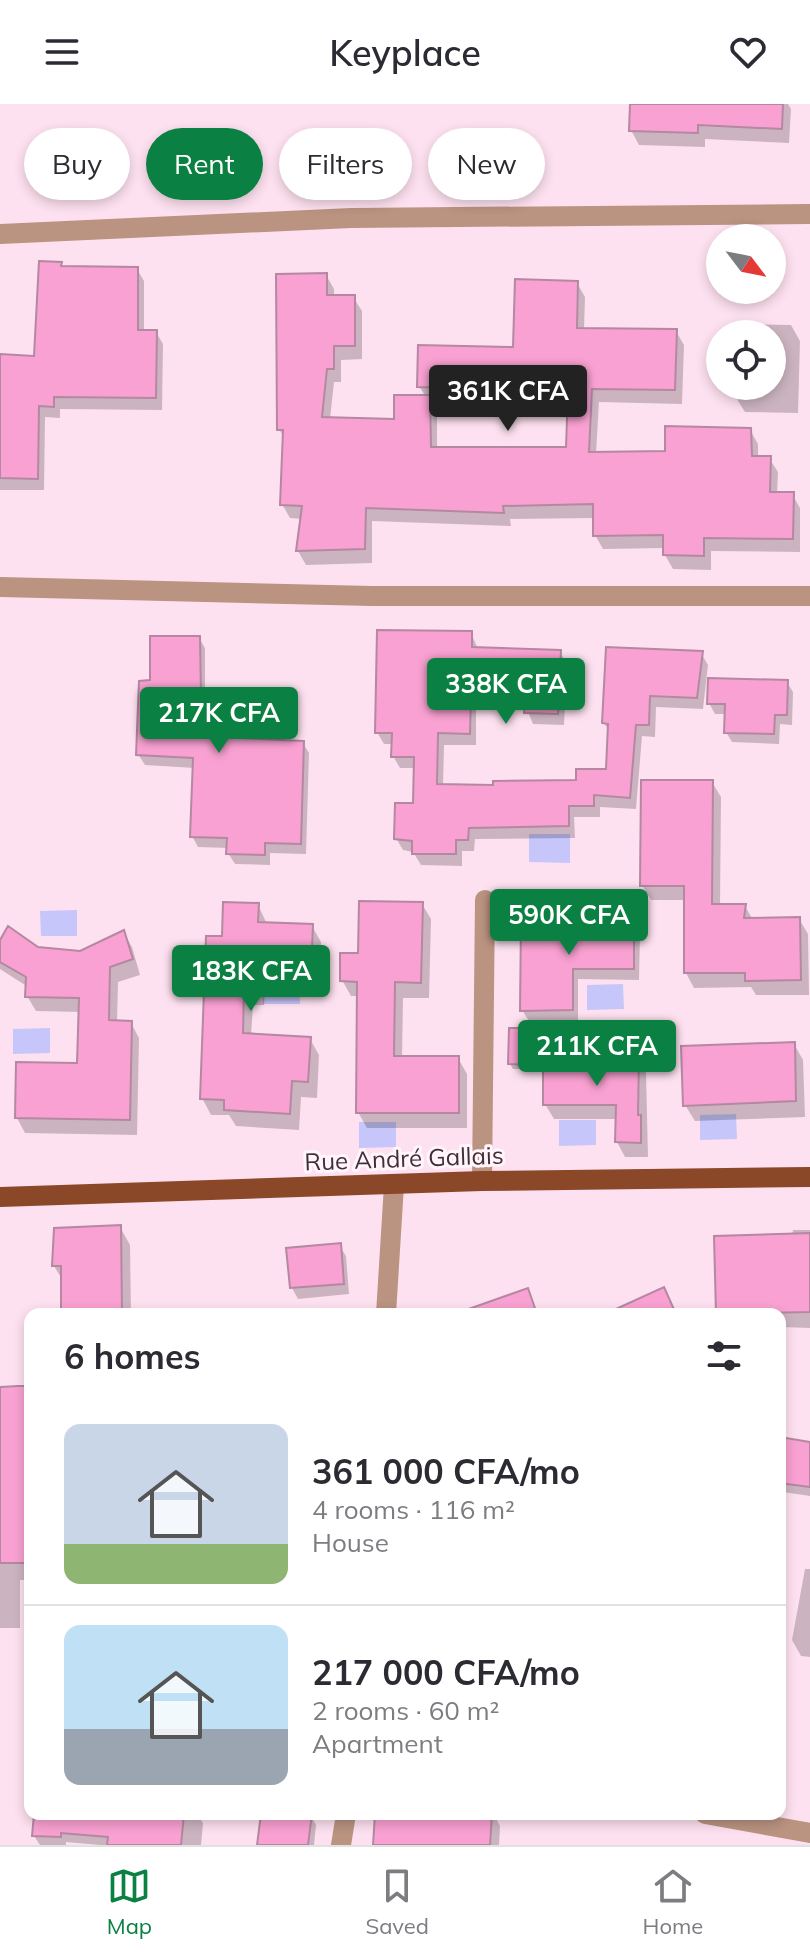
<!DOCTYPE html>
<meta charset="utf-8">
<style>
body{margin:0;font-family:Mulish,sans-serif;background:#f2f2f3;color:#2b2b33;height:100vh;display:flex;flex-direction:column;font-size:30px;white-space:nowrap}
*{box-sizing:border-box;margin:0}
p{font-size:26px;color:#7c7c81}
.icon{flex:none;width:44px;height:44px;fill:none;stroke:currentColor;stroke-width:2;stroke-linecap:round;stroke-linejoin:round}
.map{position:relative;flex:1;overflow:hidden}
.drawer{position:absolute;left:24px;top:1204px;width:762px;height:512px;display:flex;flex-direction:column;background:#fff;border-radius:16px;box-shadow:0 4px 12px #0003}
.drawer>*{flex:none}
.top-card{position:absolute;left:24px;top:24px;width:762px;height:72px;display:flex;gap:16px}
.needle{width:52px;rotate:122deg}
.controls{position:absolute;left:706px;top:120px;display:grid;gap:16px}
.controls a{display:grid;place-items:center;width:80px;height:80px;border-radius:50%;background:#fff;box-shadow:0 4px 12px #0003;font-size:40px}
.price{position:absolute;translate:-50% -68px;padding:0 18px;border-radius:8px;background:#0b8043;color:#fff;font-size:26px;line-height:52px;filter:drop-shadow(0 2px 4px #0008)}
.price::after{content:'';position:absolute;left:50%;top:48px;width:24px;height:18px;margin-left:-12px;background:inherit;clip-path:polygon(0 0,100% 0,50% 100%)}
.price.active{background:#222;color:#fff}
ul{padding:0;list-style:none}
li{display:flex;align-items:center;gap:24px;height:200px;padding:0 40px}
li+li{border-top:2px solid #e1e1e2}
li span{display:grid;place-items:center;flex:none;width:224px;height:160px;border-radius:16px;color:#555}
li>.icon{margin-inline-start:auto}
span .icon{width:96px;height:96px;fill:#fffc;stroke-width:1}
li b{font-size:34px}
h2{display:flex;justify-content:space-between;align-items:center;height:96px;padding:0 40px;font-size:34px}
.pill{padding:0 28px;border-radius:36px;background:#fff;box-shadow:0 4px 12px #0003;font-size:28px;line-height:72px}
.pill.active{background:#0b8043;color:#fff}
header{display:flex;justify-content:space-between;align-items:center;height:104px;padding:0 40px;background:#fff;font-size:36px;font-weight:600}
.dock{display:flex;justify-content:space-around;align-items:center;height:112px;border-top:2px solid #e1e1e2;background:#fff;font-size:22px;color:#7c7c81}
.dock a{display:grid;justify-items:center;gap:4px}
.dock .active{color:#0b8043}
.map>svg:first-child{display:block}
</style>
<header><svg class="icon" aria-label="menu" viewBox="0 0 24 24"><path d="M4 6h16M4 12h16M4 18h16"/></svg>Keyplace<svg class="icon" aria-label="heart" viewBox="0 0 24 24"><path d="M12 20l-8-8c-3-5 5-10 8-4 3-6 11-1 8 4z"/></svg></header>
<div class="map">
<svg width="810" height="1741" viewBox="0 0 810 1741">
<rect width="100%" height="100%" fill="#fee1f0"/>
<path fill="#c7c6fa" d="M 529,730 L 570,730 L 570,759 L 529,758 Z
M 77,806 L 77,832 L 41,832 L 40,807 Z
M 299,875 L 300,900 L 263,900 L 263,876 Z
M 623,880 L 624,905 L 587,906 L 587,881 Z
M 50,924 L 50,949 L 13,950 L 13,925 Z
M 736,1010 L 737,1035 L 700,1036 L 700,1011 Z
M 559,1016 L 596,1016 L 596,1041 L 559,1042 Z
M 359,1018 L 396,1018 L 396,1043 L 359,1044 Z"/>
<path fill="#0003" fill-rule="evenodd" d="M 632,0 L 788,0 L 791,5 L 789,39 L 705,35 L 705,43 L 639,41 L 631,26 Z
M 60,160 L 63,165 L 137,165 L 144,177 L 144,228 L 156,228 L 163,240 L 162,306 L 60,305 L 60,314 L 45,313 L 44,386 L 0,386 L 0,252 L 36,254 Z
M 326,171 L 334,185 L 334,193 L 353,193 L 362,207 L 362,255 L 341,256 L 341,278 L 334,278 L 330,315 L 396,317 L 426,293 L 419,282 L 515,245 L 577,179 L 585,193 L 584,226 L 676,227 L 684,241 L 682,300 L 599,298 L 596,350 L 667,349 L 750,326 L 758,340 L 758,354 L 769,354 L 778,368 L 777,390 L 792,390 L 800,404 L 800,448 L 711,447 L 711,466 L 673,465 L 665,451 L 665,444 L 603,445 L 595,431 L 595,414 L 510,415 L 511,422 L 372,417 L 372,459 L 306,461 L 298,447 L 302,415 L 290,414 L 282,400 L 285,335 L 279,325 ZM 431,296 L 570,300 L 568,345 L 437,345 L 437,307 Z
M 737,220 L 791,221 L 800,237 L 798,309 L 745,308 L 735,292 L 736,282 L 772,282 L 772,230 L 737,230 Z
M 471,529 L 478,545 L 560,548 L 567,560 L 564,621 L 533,620 L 526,603 L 476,601 L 476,641 L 444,641 L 443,682 L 495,683 L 578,678 L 608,667 L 610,628 L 604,619 L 701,549 L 708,561 L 703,605 L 656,603 L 655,633 L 642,632 L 636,705 L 600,703 L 600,713 L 574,713 L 575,734 L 475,735 L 474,747 L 462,747 L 462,762 L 421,761 L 413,748 L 403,746 L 396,734 L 415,701 L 416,664 L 400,664 L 393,652 L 394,640 L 384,640 L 377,628 Z
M 199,534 L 205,544 L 205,595 L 240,596 L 246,606 L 246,636 L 303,639 L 309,649 L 306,750 L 270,749 L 270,761 L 235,760 L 228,749 L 229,744 L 198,743 L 192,732 L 195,664 L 145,661 L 138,650 L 152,578 Z
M 787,578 L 793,588 L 792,621 L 780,620 L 779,640 L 732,638 L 726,628 L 727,610 L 715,610 L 709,599 Z
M 712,678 L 721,693 L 720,802 L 745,802 L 753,816 L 799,815 L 808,830 L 809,891 L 756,891 L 751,883 L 694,884 L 686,869 L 686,796 L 651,796 L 642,781 Z
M 422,800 L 431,815 L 429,894 L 403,894 L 402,954 L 458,954 L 467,970 L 467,1024 L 367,1024 L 358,1008 L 359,892 L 351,892 L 342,876 L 360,851 Z
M 258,801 L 267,820 L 312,822 L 321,838 L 319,885 L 265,884 L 264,901 L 253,901 L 251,932 L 310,935 L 319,951 L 317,994 L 301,993 L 299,1026 L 236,1022 L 229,1011 L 211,1011 L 202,994 L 224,834 Z
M 523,818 L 633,818 L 640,829 L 639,876 L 578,875 L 578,917 L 529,917 L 522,906 Z
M 123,828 L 132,843 L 140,871 L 118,878 L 117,918 L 131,919 L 139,934 L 137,1031 L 25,1029 L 17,1014 L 79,961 L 81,908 L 36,907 L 27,892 L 28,883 L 0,865 L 0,839 L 80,849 Z
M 534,926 L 536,931 L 535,965 L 513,965 L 510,960 Z
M 794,940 L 803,956 L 805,1013 L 695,1017 L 685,1001 Z
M 638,954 L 646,969 L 648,1053 L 625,1053 L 617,1038 L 618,1015 L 554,1015 L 545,1000 Z
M 120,1123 L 130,1141 L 131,1210 L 63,1210 L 63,1177 L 54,1162 Z
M 793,1126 L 810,1126 L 810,1224 L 780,1223 L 780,1210 L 718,1210 L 716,1134 L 792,1132 Z
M 339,1141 L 346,1152 L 349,1190 L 298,1195 L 292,1184 Z
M 30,1284 L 30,1476 L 20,1476 L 20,1524 L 0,1524 L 0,1285 Z
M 780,1335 L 810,1340 L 810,1392 L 783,1388 L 780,1406 Z
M 805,1465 L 810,1465 L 810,1553 L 801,1552 L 792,1536 Z
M 36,1710 L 197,1710 L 203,1719 L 201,1741 L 100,1741 L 66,1738 L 66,1741 L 40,1741 L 34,1732 Z
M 263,1710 L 311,1712 L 316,1721 L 314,1741 L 259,1741 Z
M 377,1710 L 494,1710 L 500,1722 L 499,1741 L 375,1741 Z"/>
<path fill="#f9a1d2" stroke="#b488a0" stroke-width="2" d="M 630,0 L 783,0 L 782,25 L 698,21 L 698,29 L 629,27 Z
M 39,157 L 62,158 L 61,162 L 138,163 L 138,226 L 157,226 L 156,294 L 54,293 L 54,303 L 39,302 L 38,375 L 0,374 L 0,250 L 34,252 Z
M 327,169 L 327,191 L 355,191 L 355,242 L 334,242 L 334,265 L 327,265 L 322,313 L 394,315 L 394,291 L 430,291 L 431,343 L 566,343 L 568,287 L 417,283 L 418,241 L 513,243 L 515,175 L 578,177 L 577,224 L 677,225 L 675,286 L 592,285 L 589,348 L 665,347 L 665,322 L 751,324 L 752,352 L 771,352 L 770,388 L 794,388 L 793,435 L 704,434 L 704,452 L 663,451 L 663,431 L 593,432 L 593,400 L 503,402 L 504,409 L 366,404 L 365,445 L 296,447 L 302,402 L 280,401 L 283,326 L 277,326 L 276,170 Z
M 377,526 L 472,527 L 472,543 L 561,546 L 558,610 L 524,609 L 525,592 L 471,590 L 470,630 L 438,629 L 437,680 L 493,681 L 493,677 L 576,676 L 576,665 L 606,665 L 608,620 L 602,619 L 606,543 L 703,547 L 697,594 L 650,592 L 649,621 L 636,621 L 630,694 L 594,691 L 594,702 L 569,702 L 569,722 L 469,724 L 468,736 L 456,736 L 456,750 L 412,750 L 412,737 L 394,735 L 395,699 L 413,699 L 414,653 L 391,653 L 392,629 L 375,629 Z
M 150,532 L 200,532 L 201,593 L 241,594 L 240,634 L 304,637 L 301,740 L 265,739 L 265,751 L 226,750 L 227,734 L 190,733 L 193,654 L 136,651 L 139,577 L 150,576 Z
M 708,574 L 788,576 L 787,611 L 775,611 L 774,630 L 724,629 L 725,600 L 707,600 Z
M 641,676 L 713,676 L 712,800 L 746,800 L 744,814 L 800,813 L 801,876 L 745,877 L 745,869 L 684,869 L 684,782 L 640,782 Z
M 359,797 L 423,798 L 421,879 L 395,878 L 394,952 L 459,952 L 459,1009 L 356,1009 L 357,878 L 340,877 L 340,849 L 358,849 Z
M 223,798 L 259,799 L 258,818 L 313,820 L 311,870 L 256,868 L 256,885 L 244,885 L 243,929 L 311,933 L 308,978 L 292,977 L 290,1010 L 224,1006 L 224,996 L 200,995 L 206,832 L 222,832 Z
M 521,816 L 634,816 L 634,865 L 573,865 L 573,906 L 520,907 Z
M 8,822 L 38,843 L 80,847 L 124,826 L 133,855 L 110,863 L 109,916 L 132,917 L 130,1016 L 15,1014 L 16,958 L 77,959 L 79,894 L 25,893 L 26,873 L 0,858 L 0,836 Z
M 509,924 L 535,924 L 534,961 L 508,960 Z
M 795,938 L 796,997 L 683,1002 L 681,942 Z
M 543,952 L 639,952 L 638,1011 L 641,1011 L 641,1039 L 615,1038 L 616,1001 L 543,1001 Z
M 121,1121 L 122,1210 L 61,1210 L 61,1162 L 52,1162 L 54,1124 Z
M 810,1129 L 810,1208 L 716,1210 L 714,1132 Z
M 341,1139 L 344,1180 L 290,1184 L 286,1144 Z
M 664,1183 L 676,1210 L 605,1210 Z
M 528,1184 L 537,1210 L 463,1210 L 463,1207 Z
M 18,1282 L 30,1282 L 30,1459 L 0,1459 L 0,1283 Z
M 780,1333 L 810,1338 L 810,1383 L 780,1379 Z
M 34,1710 L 184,1710 L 181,1741 L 107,1741 L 108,1733 L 61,1729 L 61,1733 L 32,1732 Z
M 261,1710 L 312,1710 L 308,1741 L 257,1741 Z
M 375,1710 L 492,1710 L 490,1741 L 373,1741 Z"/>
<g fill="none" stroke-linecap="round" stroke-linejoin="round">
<path stroke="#ba9381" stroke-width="20" d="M 0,130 L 351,114 L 810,110
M 0,483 L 372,492 L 810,492
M 482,1077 L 485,796
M 386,1210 L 394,1081
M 705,1710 L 810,1729
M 341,1741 L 346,1710"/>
<path stroke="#8b4828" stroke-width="20" d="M 0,1093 L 482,1077 L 810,1073"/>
</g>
<g text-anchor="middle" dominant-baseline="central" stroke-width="6" stroke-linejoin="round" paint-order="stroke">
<g font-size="24" fill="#412f38" stroke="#fff5fa">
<text transform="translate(404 1054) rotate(-2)">Rue André Gallais</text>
</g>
</g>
</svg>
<div class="controls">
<a><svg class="needle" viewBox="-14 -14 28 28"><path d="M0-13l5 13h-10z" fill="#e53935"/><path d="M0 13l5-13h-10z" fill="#7c7c81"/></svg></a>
<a><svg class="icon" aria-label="locate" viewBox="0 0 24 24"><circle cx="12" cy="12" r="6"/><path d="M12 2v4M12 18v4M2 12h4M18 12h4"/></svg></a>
</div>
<b class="price active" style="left:508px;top:329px">361K CFA</b>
<b class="price" style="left:506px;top:622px">338K CFA</b>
<b class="price" style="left:219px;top:651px">217K CFA</b>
<b class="price" style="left:569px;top:853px">590K CFA</b>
<b class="price" style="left:251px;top:909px">183K CFA</b>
<b class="price" style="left:597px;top:984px">211K CFA</b>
<div class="top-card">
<a class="pill">Buy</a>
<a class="pill active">Rent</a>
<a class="pill">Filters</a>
<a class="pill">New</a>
</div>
<section class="drawer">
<h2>6 homes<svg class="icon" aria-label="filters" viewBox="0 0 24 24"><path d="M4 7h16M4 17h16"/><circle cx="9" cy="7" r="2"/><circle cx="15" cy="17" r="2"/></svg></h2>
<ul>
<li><span style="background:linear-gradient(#c9d6e8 75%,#8fb573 0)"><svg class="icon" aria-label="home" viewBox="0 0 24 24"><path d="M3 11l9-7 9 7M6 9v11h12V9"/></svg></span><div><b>361 000 CFA/mo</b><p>4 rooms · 116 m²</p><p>House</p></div></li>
<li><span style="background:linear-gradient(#bfe0f5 65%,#9aa5b1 0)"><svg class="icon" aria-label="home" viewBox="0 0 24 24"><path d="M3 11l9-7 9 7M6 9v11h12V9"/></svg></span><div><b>217 000 CFA/mo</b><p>2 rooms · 60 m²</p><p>Apartment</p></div></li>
</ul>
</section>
</div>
<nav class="dock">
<a class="active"><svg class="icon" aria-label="map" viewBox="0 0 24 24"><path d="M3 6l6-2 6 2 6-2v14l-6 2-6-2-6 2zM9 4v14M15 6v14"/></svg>Map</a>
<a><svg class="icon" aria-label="saved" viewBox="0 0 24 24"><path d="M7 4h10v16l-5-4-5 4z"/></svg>Saved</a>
<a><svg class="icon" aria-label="home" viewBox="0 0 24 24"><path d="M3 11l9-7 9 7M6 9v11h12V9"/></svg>Home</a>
</nav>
